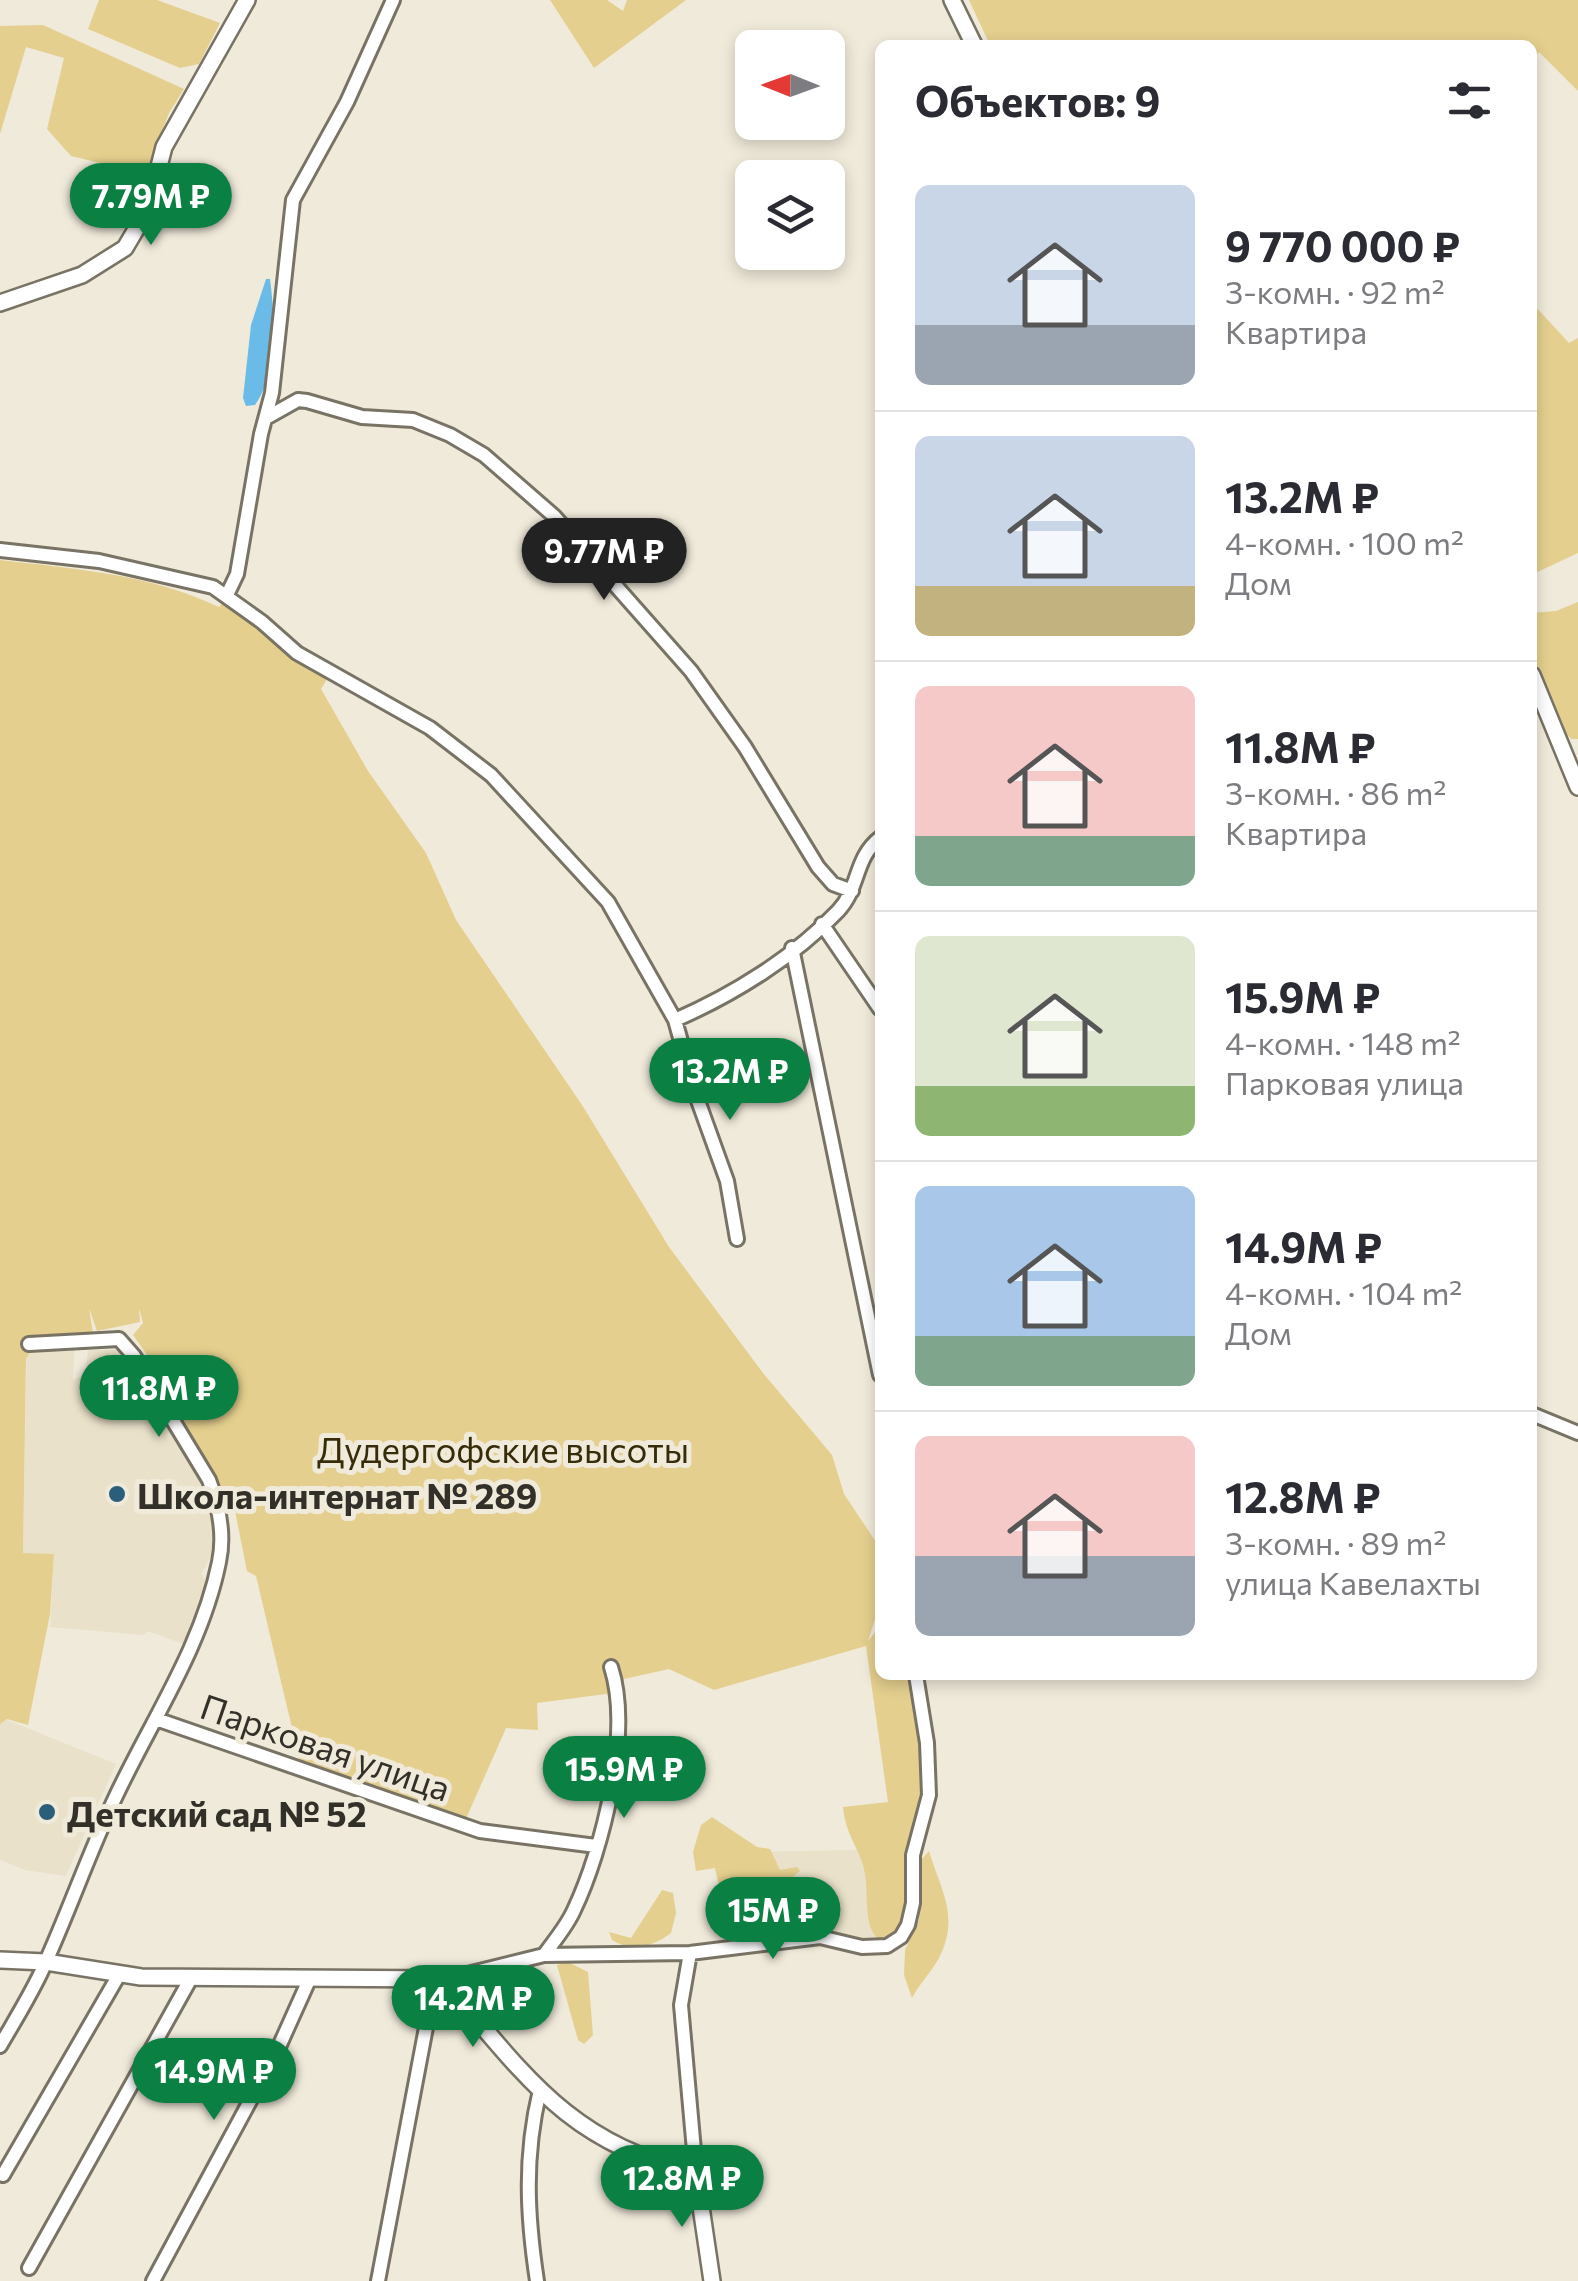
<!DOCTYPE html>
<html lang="ru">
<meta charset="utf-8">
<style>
body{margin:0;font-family:Commissioner,sans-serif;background:#f7f7f7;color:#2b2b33;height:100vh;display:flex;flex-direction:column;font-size:38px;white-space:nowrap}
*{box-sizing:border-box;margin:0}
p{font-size:32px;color:#7c7c81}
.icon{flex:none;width:55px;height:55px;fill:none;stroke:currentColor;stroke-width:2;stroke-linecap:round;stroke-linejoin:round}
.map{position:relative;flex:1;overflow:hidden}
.side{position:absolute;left:875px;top:40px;width:662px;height:1640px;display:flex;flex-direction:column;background:#fff;border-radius:15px;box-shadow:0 5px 15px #0003}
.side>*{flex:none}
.needle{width:65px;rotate:271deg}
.fabs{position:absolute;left:735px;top:30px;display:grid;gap:20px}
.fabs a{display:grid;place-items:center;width:110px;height:110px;border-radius:15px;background:#fff;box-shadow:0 5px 15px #0003;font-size:50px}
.price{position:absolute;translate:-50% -85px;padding:0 22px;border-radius:35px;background:#0b8043;color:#fff;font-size:32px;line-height:65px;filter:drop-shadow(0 2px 5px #0008)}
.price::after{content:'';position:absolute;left:50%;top:60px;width:30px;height:22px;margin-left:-15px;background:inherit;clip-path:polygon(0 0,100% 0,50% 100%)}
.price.selected{background:#222;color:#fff}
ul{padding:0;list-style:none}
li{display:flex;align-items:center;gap:30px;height:250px;padding:0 40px}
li+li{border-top:2px solid #e1e1e2}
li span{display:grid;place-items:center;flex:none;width:280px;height:200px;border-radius:15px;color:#555}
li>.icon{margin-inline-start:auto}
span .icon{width:120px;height:120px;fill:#fffc;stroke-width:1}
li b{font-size:42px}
h2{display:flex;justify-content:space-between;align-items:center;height:120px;padding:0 40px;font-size:42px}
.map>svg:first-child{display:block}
</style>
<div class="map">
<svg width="1578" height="2281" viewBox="0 0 1578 2281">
<rect width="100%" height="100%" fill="#f0eada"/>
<path fill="#e9e1c9" d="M 27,1338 L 75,1339 L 73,1379 L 85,1376 L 88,1350 L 120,1350 L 129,1356 L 206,1482 L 213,1505 L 214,1552 L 201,1574 L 207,1582 L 186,1645 L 148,1631 L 144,1635 L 50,1627 L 54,1555 L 23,1554 Z
M 0,1717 L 116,1764 L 66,1876 L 25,1870 L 0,1860 Z
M 908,1849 L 909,1910 L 904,1926 L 888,1940 L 871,1942 L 830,1933 L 760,1940 L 752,1852 Z"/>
<path fill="#e4cf8e" d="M 99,0 L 157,0 L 220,23 L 199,64 L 180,68 L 88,29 Z
M 550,0 L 607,0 L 623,11 L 627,0 L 686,0 L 594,68 Z
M 969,0 L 1578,0 L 1578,91 L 1539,52 L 1533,60 L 1532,45 L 990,45 Z
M 43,25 L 184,89 L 169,113 L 146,174 L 71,156 L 47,129 L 64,58 L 26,47 L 0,134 L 0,26 Z
M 1533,304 L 1569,343 L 1578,338 L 1578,553 L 1533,574 Z
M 0,560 C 75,569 150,574 219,607 L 223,602 L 327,679 L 321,689 L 368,771 L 426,853 L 456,920 L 582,1105 L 669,1247 L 763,1373 L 832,1455 L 844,1494 L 880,1548 L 880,1604 L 868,1641 L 876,1631 L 880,1675 L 911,1675 L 928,1795 L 908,1875 L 907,1905 L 894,1936 L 881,1941 C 862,1929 869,1894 865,1874 C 861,1849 846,1838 843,1807 L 888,1802 L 866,1646 L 714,1690 L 669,1669 L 624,1679 L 621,1699 L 606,1694 L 537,1703 L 538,1730 L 506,1728 L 465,1821 L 301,1766 L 256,1576 L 247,1571 L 233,1501 L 230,1497 L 220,1499 L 149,1383 L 159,1382 L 159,1372 L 133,1335 L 143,1323 L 139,1308 L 140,1322 L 97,1331 L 89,1308 L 93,1333 L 84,1339 L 37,1340 L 26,1359 L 23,1553 L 54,1554 L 50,1614 L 28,1725 L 7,1719 L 0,1724 Z
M 1578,602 L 1578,739 L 1572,739 L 1564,733 L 1533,664 L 1532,613 L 1556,611 Z
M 712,1817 L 757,1847 L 770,1849 L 780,1870 L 797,1867 L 800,1871 C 779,1885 787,1907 789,1930 L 731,1939 L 715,1868 L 696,1871 L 693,1852 L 701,1825 Z
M 929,1851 C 941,1891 960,1916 939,1958 C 932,1971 920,1983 912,1998 L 904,1975 L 905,1950 L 919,1920 L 921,1860 Z
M 662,1890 L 673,1893 L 676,1913 L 671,1933 C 653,1947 631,1952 612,1940 L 609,1932 L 631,1938 Z
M 568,1962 L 588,1972 L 593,2035 L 584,2044 L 578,2040 L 557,1965 Z"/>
<path fill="#6abbe8" d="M 266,279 L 270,279 C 275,318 278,372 255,405 L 246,406 L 243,398 L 251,325 Z"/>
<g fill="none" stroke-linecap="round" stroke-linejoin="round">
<defs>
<path id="minor" d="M 266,418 L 298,400 L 307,401 L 362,417 L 413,420 L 450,435 L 484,455 L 554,516 L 691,671 L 745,747 L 818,867 L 833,884 L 852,891
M 0,550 L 99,561 L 213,587 L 262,622 L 297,653 L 430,728 L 491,775 L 608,902 L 675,1020 L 696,1095 L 727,1181 L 737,1239
M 227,595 L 237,574 L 261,434 L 272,393 L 293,200 L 347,102 L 393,0
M 822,924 L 880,1009
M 792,948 L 880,1375
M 675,1020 C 733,995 794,957 838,911 C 860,888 854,858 880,838
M 1532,1414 L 1578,1433
M 156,1719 L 480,1831 L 596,1846
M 690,1953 L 681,2005 L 696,2173
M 544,1955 C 554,1941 567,1926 574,1910 C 603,1849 632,1732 611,1667
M 447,1979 L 544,1955 L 690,1953 L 820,1937 L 862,1947 L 887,1946 L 901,1937 L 908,1925 L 913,1903 L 913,1855 L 929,1795 L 927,1743 L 916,1675
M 0,2046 C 15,2020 32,1993 44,1966 C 69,1911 89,1853 115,1798 C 151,1721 202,1647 219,1562 C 225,1534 219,1506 209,1480 L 134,1356 L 119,1339 L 29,1344
M 3,2175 L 120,1973
M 29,2268 L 191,1978
M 153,2281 L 278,2049 L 309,1980
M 378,2281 L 435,1980
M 537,2281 C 527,2215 524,2156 540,2090"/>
<path id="tertiary" d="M 952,0 L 974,45
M 0,303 L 82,275 L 125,248 L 148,209 L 164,147 L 247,0
M 1532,675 L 1578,787
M 0,1960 L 46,1962 L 141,1977 L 447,1979 L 456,1995 C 531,2084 576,2145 696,2173 L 712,2281"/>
</defs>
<use href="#minor" stroke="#787364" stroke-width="18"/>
<use href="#tertiary" stroke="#787364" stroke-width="20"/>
<use href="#minor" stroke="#fff" stroke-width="12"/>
<use href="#tertiary" stroke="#fff" stroke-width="15"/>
</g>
<g fill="#2a5e7b" stroke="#f0eada" stroke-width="4">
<circle cx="117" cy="1494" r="10"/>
<circle cx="47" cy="1812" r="10"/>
</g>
<g text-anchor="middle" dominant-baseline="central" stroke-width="10" stroke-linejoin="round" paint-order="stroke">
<g font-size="35" fill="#372c09" stroke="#f0eada">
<text x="503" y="1448">Дудергофские высоты</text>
</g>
<g font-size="35" font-weight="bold" fill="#323029" stroke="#f0eada" text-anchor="start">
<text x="137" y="1494">Школа-интернат № 289</text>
<text x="67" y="1812">Детский сад № 52</text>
</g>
<g font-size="35" fill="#323029" stroke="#f0eada">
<text transform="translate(326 1746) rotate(19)">Парковая улица</text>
</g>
</g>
</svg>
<div class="fabs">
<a><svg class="needle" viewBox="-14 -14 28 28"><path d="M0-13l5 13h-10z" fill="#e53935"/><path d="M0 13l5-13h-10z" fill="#7c7c81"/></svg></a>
<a><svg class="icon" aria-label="layers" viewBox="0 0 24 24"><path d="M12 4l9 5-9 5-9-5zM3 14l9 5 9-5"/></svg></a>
</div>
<b class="price" style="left:151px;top:248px">7.79M ₽</b>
<b class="price selected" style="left:604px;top:603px">9.77M ₽</b>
<b class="price" style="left:730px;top:1123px">13.2M ₽</b>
<b class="price" style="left:159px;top:1440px">11.8M ₽</b>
<b class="price" style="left:624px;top:1821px">15.9M ₽</b>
<b class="price" style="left:773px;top:1962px">15M ₽</b>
<b class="price" style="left:473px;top:2050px">14.2M ₽</b>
<b class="price" style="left:214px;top:2123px">14.9M ₽</b>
<b class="price" style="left:682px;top:2230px">12.8M ₽</b>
<section class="side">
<h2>Объектов: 9<svg class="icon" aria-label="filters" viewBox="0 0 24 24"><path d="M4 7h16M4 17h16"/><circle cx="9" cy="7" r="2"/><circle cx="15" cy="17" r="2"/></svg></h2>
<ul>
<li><span style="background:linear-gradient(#c9d6e8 70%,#9aa5b1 0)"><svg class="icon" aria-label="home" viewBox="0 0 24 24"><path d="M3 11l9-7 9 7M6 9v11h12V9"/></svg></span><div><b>9 770 000 ₽</b><p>3-комн. · 92 m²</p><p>Квартира</p></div></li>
<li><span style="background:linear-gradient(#c9d6e8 75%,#c2b280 0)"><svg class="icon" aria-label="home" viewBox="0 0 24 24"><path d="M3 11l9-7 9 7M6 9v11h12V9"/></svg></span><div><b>13.2M ₽</b><p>4-комн. · 100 m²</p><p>Дом</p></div></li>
<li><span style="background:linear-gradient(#f6c9c9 75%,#7fa58c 0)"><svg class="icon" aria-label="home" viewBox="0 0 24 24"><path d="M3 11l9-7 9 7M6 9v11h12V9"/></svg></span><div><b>11.8M ₽</b><p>3-комн. · 86 m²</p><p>Квартира</p></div></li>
<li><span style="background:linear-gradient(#dfe7d0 75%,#8fb573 0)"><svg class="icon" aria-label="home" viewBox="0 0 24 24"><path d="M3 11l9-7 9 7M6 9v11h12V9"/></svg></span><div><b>15.9M ₽</b><p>4-комн. · 148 m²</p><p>Парковая улица</p></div></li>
<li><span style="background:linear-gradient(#a9c7e8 75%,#7fa58c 0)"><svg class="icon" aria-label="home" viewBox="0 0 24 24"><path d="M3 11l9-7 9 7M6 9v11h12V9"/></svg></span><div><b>14.9M ₽</b><p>4-комн. · 104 m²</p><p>Дом</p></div></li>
<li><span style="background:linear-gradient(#f6c9c9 60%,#9aa5b1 0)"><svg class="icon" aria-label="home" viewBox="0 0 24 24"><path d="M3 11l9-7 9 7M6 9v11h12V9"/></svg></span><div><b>12.8M ₽</b><p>3-комн. · 89 m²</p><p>улица Кавелахты</p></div></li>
</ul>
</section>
</div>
